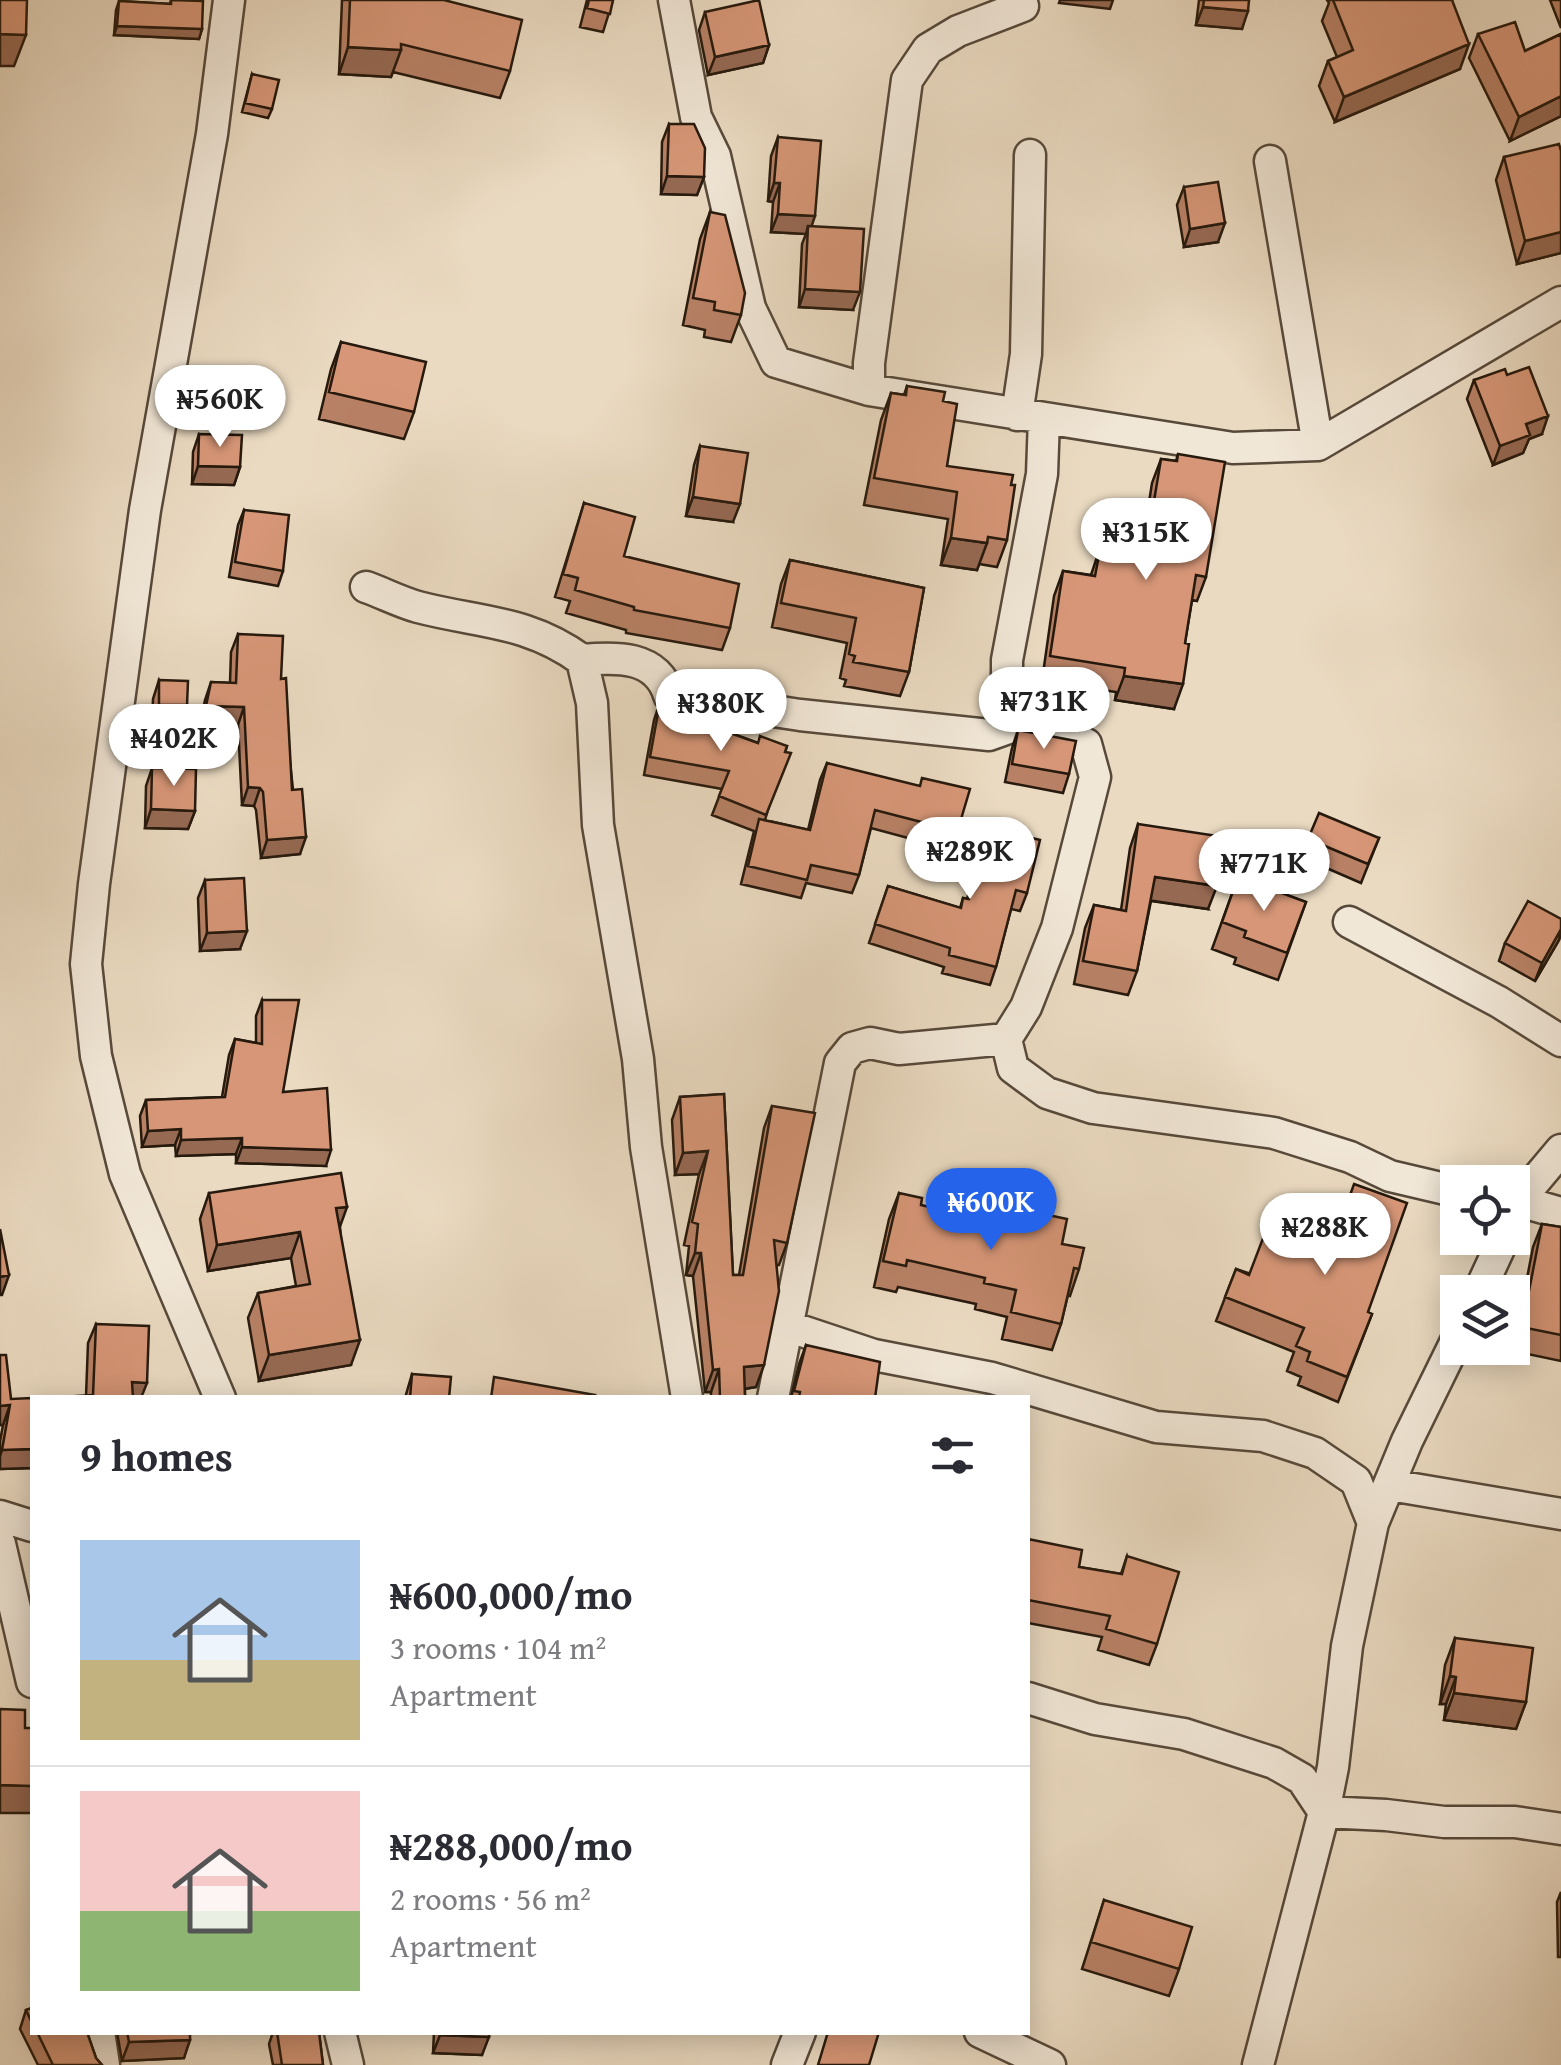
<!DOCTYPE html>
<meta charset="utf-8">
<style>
body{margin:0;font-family:"Gentium Book Plus",serif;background:#f2f2f3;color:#2b2b33;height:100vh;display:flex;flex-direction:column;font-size:38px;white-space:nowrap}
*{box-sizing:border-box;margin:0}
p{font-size:32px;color:#7c7c81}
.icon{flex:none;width:55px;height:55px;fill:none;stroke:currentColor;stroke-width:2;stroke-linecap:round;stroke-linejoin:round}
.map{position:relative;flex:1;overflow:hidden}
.sheet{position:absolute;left:30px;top:1395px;width:1000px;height:640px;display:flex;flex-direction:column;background:#fff;border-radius:0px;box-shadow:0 5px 25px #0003}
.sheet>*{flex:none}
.controls{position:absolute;left:1440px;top:1165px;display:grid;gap:20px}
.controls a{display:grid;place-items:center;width:90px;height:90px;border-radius:0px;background:#fff;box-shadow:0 5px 25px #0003;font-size:50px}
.price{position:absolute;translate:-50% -85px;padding:0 22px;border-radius:35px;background:#fff;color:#222;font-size:32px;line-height:65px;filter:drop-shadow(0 2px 5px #0008)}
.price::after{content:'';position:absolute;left:50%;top:60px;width:30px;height:22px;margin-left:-15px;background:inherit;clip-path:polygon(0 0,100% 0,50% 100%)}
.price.current{background:#2563eb;color:#fff}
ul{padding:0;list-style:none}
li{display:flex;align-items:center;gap:30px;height:250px;padding:0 50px}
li+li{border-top:2px solid #e1e1e2}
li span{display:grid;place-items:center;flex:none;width:280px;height:200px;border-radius:0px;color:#555}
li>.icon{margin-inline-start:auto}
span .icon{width:120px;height:120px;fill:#fffc;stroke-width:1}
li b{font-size:42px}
h2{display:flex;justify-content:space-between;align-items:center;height:120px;padding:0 50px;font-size:42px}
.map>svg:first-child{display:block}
</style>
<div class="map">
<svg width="1561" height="2065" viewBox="0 0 1561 2065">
<rect width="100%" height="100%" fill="#eadac1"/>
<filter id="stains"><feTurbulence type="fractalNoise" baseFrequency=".002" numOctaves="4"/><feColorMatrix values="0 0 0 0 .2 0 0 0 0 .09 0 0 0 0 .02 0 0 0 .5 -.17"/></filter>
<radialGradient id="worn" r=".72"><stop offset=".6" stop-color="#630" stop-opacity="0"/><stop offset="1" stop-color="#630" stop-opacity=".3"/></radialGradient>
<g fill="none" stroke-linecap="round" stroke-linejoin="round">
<defs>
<path id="street" d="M 674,0 L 696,117 L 715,156 L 750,308 L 776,362 L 869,390
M 1023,6 L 958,31 L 928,49 L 907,80 L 869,363 L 869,390 L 1233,448 L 1318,445 L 1561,302
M 1270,161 L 1318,445
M 1017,415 L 1026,354 L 1030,155
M 366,587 C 383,593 400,602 418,607 C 479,623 527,620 582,660 L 592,703 L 598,825 L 638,1059 L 646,1147 L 687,1398
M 582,660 C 616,657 657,655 669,695 L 800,715 L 989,735 L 1028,721
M 1349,922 L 1499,1002 L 1561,1041
M 1006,1039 L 1013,1068 L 1047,1093 L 1093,1108 L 1274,1133 L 1350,1157 L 1390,1176 L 1458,1192
M 1512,1199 L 1561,1213
M 1512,1216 L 1519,1200 L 1561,1150
M 1479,1292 L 1504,1238
M 787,1326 L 874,1355 L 992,1378 L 1156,1427 L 1263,1436 L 1315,1453 L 1356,1481 L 1373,1523
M 220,1398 L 125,1174 L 96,1056 L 86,964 L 94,884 L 145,510 L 212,134 L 229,0
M 773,1398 L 840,1063 L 852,1048 L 870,1043 L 899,1049 L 1006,1039 L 1026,1007 L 1057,928 L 1095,777 L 1086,744 L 1028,721 L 1007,697 L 1007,660 L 1042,474 L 1044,418
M 1390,1485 L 1561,1514
M 0,1516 L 32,1526
M 0,1544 L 32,1682
M 1028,1698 L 1095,1719 L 1184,1734 L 1274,1763 L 1302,1779 L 1324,1812 L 1386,1815 L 1444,1822 L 1515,1822 L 1561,1829
M 99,2032 L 104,2065
M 340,2032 L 348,2065
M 980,2032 L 1050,2065
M 787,2065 L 800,2032
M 1258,2065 L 1324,1812 L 1333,1767 L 1347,1646 L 1373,1523 L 1407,1441 L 1458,1337"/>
</defs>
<use href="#street" stroke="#57493a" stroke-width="35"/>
<use href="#street" stroke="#f1e7d7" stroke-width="30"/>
</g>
<path fill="#b88166" stroke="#26190d" stroke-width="2.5" d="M 171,0 L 202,29 L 199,39 L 114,35 L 116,10 L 119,1 L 170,4 Z
M 342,0 L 444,0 L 510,71 L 500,98 L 393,72 L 391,77 L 339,74 Z
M 587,0 L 613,0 L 603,32 L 580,27 Z
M 1199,0 L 1249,0 L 1242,29 L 1196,25 Z
M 1327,0 L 1452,0 L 1460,69 L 1335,122 L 1319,86 L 1328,61 L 1337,57 L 1322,21 L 1329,3 Z
M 1550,0 L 1561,0 L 1561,28 Z
M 705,12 L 769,45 L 763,63 L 708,75 L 699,30 Z
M 1478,34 L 1525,51 L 1561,34 L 1561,116 L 1510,141 L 1469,58 Z
M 252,74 L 272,109 L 268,118 L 242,112 Z
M 669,124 L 704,177 L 697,195 L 661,194 L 662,142 Z
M 778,137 L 812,226 L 853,310 L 799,307 L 802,244 L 806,234 L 771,232 L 773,202 L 768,201 L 771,156 Z
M 1561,151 L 1561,253 L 1517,264 L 1496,180 L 1504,157 Z
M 1184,187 L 1218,242 L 1184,247 L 1177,205 Z
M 710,212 L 741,315 L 731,342 L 704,337 L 705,330 L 683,325 L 700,239 Z
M 341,342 L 414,412 L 404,439 L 319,419 L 331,369 Z
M 1507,375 L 1542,434 L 1529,439 L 1523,453 L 1493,465 L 1467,399 L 1474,380 Z
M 907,386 L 943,401 L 947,466 L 1007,540 L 997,567 L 979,564 L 977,570 L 941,565 L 948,519 L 864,505 L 881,420 L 891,393 L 904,395 Z
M 199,434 L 240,467 L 234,485 L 192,484 L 193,452 Z
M 700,446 L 733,522 L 686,516 L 694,465 Z
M 1178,454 L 1206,577 L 1197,601 L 1192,600 L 1174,709 L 1115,700 L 1116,692 L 1042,681 L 1054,596 L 1063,571 L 1091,575 L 1101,545 L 1141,554 L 1152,483 L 1161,459 L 1176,461 Z
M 584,503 L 624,556 L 730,628 L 722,650 L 626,633 L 626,630 L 566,613 L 570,601 L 555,597 Z
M 244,510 L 283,571 L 278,586 L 229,577 L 238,525 Z
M 790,560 L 924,588 L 909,672 L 900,696 L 844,686 L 846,680 L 840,678 L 847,643 L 772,627 L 781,584 Z
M 238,634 L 281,679 L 300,854 L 261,858 L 256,810 L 254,806 L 242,805 L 238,725 L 200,724 L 205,700 L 211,682 L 230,683 L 231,652 Z
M 159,680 L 180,724 L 152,723 L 153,699 Z
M 660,702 L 711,726 L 758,743 L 787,746 L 765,820 L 808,830 L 820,780 L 827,763 L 956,836 L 950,853 L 921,845 L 923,842 L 871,828 L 859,875 L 852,893 L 806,883 L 801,898 L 741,884 L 754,831 L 712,815 L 722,789 L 644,775 L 654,720 Z
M 1018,730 L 1069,774 L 1063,793 L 1005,782 L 1012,748 Z
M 152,768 L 195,811 L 188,829 L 145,828 L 146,786 Z
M 1138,824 L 1208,909 L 1151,901 L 1137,971 L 1128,995 L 1074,984 L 1085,928 L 1094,905 L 1121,910 L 1130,848 Z
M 988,827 L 1027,893 L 1020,911 L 1011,909 L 996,967 L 990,985 L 942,973 L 944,967 L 869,943 L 888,886 L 960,908 L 963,898 L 967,899 L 981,845 Z
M 1379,838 L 1361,883 L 1301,857 L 1308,839 Z
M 1238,877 L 1306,902 L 1278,980 L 1234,964 L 1236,958 L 1212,949 Z
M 205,880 L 240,949 L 200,951 L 198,898 Z
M 1561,919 L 1561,934 L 1559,940 L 1535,981 L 1499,961 L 1505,943 Z
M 262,1000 L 283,1092 L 326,1166 L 236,1163 L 236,1154 L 176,1156 L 175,1145 L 142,1147 L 140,1116 L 146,1100 L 222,1097 L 229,1055 L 235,1039 L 256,1043 L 256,1016 Z
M 724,1094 L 733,1275 L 739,1275 L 764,1128 L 772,1106 L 787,1243 L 779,1265 L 777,1265 L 756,1387 L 745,1389 L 745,1398 L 711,1398 L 711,1392 L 705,1392 L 693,1276 L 686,1275 L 689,1246 L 684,1245 L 699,1174 L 675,1175 L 672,1120 L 680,1097 Z
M 209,1193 L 340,1227 L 351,1365 L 259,1381 L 248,1318 L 258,1293 L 296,1286 L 291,1258 L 208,1271 L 200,1219 Z
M 899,1193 L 921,1205 L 995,1222 L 1031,1222 L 1034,1212 L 1062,1244 L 1079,1269 L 1070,1296 L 1068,1295 L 1061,1324 L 1052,1350 L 1002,1339 L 1007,1317 L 975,1309 L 976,1304 L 898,1287 L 896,1292 L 874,1287 L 889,1219 Z
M 1542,1224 L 1561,1227 L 1561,1361 L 1513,1351 L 1533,1247 Z
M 1236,1269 L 1372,1314 L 1338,1402 L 1298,1385 L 1301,1377 L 1287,1371 L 1294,1352 L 1216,1321 Z
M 96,1324 L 141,1398 L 86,1396 L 88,1343 Z
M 806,1345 L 875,1398 L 791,1398 L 799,1364 Z
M 0,1355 L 11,1399 L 32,1468 L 0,1469 L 0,1441 L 3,1425 L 0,1425 Z
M 412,1374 L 449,1398 L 405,1398 Z
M 1028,1539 L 1079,1567 L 1121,1574 L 1127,1556 L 1157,1644 L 1149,1665 L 1098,1650 L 1102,1637 L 1028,1623 Z
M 1455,1638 L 1526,1702 L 1516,1729 L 1444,1720 L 1446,1704 L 1440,1704 L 1445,1665 Z
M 1561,1892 L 1561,1957 L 1558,1957 L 1557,1902 Z
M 1104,1900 L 1179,1969 L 1169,1996 L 1082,1969 Z
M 32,2008 L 32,2032 L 87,2032 L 96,2058 L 102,2065 L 38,2065 L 20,2029 L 26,2010 Z
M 117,2032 L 190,2032 L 184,2058 L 122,2061 Z
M 273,2032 L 319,2032 L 323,2065 L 273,2065 L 269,2044 Z
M 434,2032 L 489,2032 L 482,2055 L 433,2053 Z"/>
<path fill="#966953" stroke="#26190d" stroke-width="2.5" d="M 1060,0 L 1113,0 L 1110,9 L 1059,3 Z
M 1203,7 L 1248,11 L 1242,29 L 1196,25 Z
M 117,26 L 202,29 L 199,39 L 114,35 Z
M 0,34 L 26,35 L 14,66 L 0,66 Z
M 1469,44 L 1460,69 L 1335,122 L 1344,97 Z
M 769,45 L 763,63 L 708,75 L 715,57 Z
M 348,47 L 401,50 L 391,77 L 339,74 Z
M 1561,96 L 1561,116 L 1510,141 L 1519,117 Z
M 667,176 L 704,177 L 697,195 L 661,194 Z
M 774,183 L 780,183 L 773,202 L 768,201 Z
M 778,214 L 815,216 L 809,234 L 808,226 L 806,234 L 771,232 Z
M 1225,223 L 1218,242 L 1184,247 L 1190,229 Z
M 1561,232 L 1561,253 L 1517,264 L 1525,241 Z
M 805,289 L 860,292 L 853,310 L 799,307 Z
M 1548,416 L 1542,434 L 1529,439 L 1523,453 L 1493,465 L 1500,446 L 1526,424 Z
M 198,466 L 240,467 L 234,485 L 192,484 Z
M 693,497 L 740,504 L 733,522 L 686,516 Z
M 951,538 L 987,543 L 977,570 L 941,565 Z
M 1124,676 L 1183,684 L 1174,709 L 1115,700 Z
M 159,705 L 187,705 L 180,724 L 152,723 Z
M 206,706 L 244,707 L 238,725 L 200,724 Z
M 248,787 L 260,788 L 254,806 L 242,805 Z
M 151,809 L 195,811 L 188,829 L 145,828 Z
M 306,837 L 300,854 L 261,858 L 267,840 Z
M 1155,877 L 1217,886 L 1208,909 L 1147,900 Z
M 1561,929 L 1559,940 L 1535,981 L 1542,963 Z
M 247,931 L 240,949 L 200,951 L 207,933 Z
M 181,1129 L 175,1145 L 142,1147 L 148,1131 Z
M 242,1138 L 236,1154 L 176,1156 L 181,1140 Z
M 242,1147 L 331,1150 L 326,1166 L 236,1163 Z
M 708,1151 L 699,1174 L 675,1175 L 683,1153 Z
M 347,1207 L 338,1232 L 336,1208 Z
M 300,1232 L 291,1258 L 208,1271 L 217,1245 Z
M 695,1253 L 701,1253 L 693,1276 L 686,1275 Z
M 9,1275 L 2,1295 L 0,1295 L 0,1277 Z
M 360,1340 L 351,1365 L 259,1381 L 269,1355 Z
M 764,1365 L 756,1387 L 736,1390 L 744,1367 Z
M 719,1369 L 711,1392 L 705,1392 L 713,1370 Z
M 132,1382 L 147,1383 L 141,1398 L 127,1398 Z
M 10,1405 L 3,1425 L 0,1425 L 0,1406 Z
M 32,1449 L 32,1468 L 0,1469 L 0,1456 L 2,1450 Z
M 1450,1676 L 1456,1677 L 1446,1704 L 1440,1704 Z
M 1454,1693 L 1526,1702 L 1516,1729 L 1444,1720 Z
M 0,1785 L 32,1786 L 32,1813 L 0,1813 Z
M 440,2035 L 489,2037 L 482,2055 L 433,2053 Z
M 190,2040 L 184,2058 L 122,2061 L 129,2042 Z"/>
<path fill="#d69677" stroke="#26190d" stroke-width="2.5" d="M 0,0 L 27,0 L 26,35 L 0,34 Z
M 171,0 L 203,1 L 202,29 L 117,26 L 119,1 L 171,4 Z
M 350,0 L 444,0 L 522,20 L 510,71 L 401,44 L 401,50 L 348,47 Z
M 589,0 L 613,0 L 610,14 L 587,8 Z
M 759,0 L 769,45 L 715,57 L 705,12 Z
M 1204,0 L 1249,0 L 1248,11 L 1203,7 Z
M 1333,0 L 1452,0 L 1469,44 L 1344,97 L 1328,61 L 1353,50 Z
M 1515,22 L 1525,51 L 1561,34 L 1561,96 L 1519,117 L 1478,34 Z
M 252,74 L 279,80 L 272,109 L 245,103 Z
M 669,124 L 694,124 L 705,148 L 704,177 L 667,176 Z
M 778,137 L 821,141 L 815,216 L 778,214 L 780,183 L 774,183 Z
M 1559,144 L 1561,151 L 1561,232 L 1525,241 L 1504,157 Z
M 1218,182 L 1225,223 L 1190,229 L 1184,187 Z
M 710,212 L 725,215 L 745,293 L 741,315 L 714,310 L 715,302 L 693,298 Z
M 808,226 L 864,229 L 860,292 L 805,289 Z
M 341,342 L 426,362 L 414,412 L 329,392 Z
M 1529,367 L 1548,416 L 1526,424 L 1530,435 L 1500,446 L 1474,380 L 1505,369 L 1507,375 Z
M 907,386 L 945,392 L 943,401 L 957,404 L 947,466 L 1013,475 L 1011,485 L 1015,485 L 1007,540 L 988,537 L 987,543 L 951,538 L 957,492 L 874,478 L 891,393 L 906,395 Z
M 199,434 L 242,435 L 240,467 L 198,466 Z
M 700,446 L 748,453 L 740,504 L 693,497 Z
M 1178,454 L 1225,462 L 1206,577 L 1196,575 L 1185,643 L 1189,644 L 1183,684 L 1124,676 L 1125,668 L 1050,656 L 1063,571 L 1095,576 L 1101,545 L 1145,555 L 1161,459 L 1177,461 Z
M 584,503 L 635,517 L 624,556 L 739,584 L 730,628 L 634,610 L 634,607 L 575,590 L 578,578 L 563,574 Z
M 244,510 L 289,515 L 283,571 L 235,562 Z
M 790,560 L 924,588 L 909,672 L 853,662 L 855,656 L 849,654 L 856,618 L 781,603 Z
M 238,634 L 283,636 L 281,679 L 286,678 L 292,790 L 302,789 L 306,837 L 267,840 L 263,792 L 260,788 L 248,787 L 244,707 L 206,706 L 211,682 L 236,683 Z
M 159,680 L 188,681 L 187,705 L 159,705 Z
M 660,702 L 714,711 L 711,726 L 758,743 L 760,736 L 787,746 L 785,752 L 791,753 L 766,815 L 719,796 L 729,771 L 650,757 Z
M 1018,730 L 1076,741 L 1069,774 L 1012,764 Z
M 827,763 L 920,786 L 922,778 L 970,789 L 956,836 L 928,828 L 929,824 L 875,810 L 859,875 L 811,865 L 807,880 L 748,866 L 759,819 L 810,830 Z
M 152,768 L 196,769 L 195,811 L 151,809 Z
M 1319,813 L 1379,838 L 1368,864 L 1308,839 Z
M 1138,824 L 1224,837 L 1217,886 L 1155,877 L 1137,971 L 1083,961 L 1094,905 L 1126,911 Z
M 988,827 L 1040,840 L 1027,893 L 1016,890 L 996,967 L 949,955 L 950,948 L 875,924 L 888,886 L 961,908 L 963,898 L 969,899 Z
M 1238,877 L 1306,902 L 1287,953 L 1244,937 L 1246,931 L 1222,922 Z
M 244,878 L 247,931 L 207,933 L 205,880 Z
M 1528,901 L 1561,919 L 1561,929 L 1542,963 L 1505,943 Z
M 262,1000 L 299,1000 L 283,1092 L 327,1088 L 331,1150 L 242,1147 L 242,1138 L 181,1140 L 181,1129 L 148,1131 L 146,1100 L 225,1097 L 235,1039 L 262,1044 Z
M 724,1094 L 733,1275 L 743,1275 L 772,1106 L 815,1113 L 787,1243 L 774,1240 L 779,1291 L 764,1365 L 744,1367 L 745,1398 L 720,1398 L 719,1369 L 713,1370 L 701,1253 L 695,1253 L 698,1224 L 692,1222 L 708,1151 L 683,1153 L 680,1097 Z
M 341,1173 L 347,1207 L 336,1208 L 360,1340 L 269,1355 L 258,1293 L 310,1284 L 300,1232 L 217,1245 L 209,1193 Z
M 1354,1184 L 1407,1203 L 1368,1312 L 1372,1314 L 1347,1377 L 1307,1361 L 1310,1352 L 1296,1346 L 1304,1328 L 1225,1297 L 1236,1269 L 1249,1275 L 1270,1220 L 1333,1243 Z
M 899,1193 L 922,1198 L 921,1205 L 995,1222 L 997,1215 L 1032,1223 L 1034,1212 L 1067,1219 L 1062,1244 L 1084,1248 L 1079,1269 L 1074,1268 L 1061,1324 L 1011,1312 L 1016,1290 L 984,1283 L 985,1278 L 907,1260 L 906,1266 L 883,1261 Z
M 1542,1224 L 1561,1227 L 1561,1335 L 1522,1327 Z
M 0,1229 L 9,1275 L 0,1277 Z
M 96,1324 L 149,1326 L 147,1383 L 132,1382 L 133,1398 L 44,1398 L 93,1395 Z
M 806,1345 L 880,1362 L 875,1398 L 799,1397 L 800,1392 L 794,1391 Z
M 0,1355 L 6,1355 L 11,1399 L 32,1398 L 32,1449 L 2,1450 L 10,1405 L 0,1406 Z
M 412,1374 L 451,1377 L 449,1398 L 410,1398 Z
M 494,1377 L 595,1395 L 594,1398 L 491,1398 Z
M 1028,1539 L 1082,1550 L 1079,1567 L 1122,1574 L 1127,1556 L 1179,1572 L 1157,1644 L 1106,1629 L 1110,1616 L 1028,1600 Z
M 1455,1638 L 1533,1648 L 1526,1702 L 1454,1693 L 1456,1677 L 1450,1676 Z
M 0,1709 L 25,1710 L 25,1728 L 32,1728 L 32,1786 L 0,1785 Z
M 1104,1900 L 1192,1927 L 1179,1969 L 1091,1942 Z
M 32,2008 L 32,2023 L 26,2010 Z
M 37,2032 L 87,2032 L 96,2058 L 102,2065 L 53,2065 Z
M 127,2032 L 190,2032 L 190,2040 L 129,2042 Z
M 277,2032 L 319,2032 L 323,2065 L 282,2065 Z
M 440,2032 L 489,2032 L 489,2037 L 440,2035 Z
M 828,2032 L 879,2032 L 869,2065 L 818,2065 Z"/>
<rect width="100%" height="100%" filter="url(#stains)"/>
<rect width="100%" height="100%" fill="url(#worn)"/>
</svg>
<div class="controls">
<a><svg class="icon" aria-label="locate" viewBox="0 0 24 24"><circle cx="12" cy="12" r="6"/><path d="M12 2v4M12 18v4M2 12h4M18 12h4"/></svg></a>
<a><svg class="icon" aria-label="layers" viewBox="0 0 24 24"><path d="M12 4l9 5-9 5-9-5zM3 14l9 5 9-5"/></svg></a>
</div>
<b class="price" style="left:220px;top:450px">₦560K</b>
<b class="price" style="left:1146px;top:583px">₦315K</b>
<b class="price" style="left:1044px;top:752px">₦731K</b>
<b class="price" style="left:721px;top:754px">₦380K</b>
<b class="price" style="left:174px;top:789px">₦402K</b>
<b class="price" style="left:970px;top:902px">₦289K</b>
<b class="price" style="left:1264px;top:914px">₦771K</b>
<b class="price current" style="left:991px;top:1253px">₦600K</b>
<b class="price" style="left:1325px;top:1278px">₦288K</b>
<section class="sheet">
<h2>9 homes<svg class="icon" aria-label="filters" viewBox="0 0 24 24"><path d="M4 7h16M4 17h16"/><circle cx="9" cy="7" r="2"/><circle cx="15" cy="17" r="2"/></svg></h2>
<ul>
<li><span style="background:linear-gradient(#a9c7e8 60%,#c2b280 0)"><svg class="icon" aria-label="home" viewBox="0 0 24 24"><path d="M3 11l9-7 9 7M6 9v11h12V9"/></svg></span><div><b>₦600,000/mo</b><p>3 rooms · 104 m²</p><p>Apartment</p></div></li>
<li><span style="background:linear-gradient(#f6c9c9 60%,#8fb573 0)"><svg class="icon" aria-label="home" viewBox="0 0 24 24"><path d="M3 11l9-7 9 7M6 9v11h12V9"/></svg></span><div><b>₦288,000/mo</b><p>2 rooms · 56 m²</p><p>Apartment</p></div></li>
</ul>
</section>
</div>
